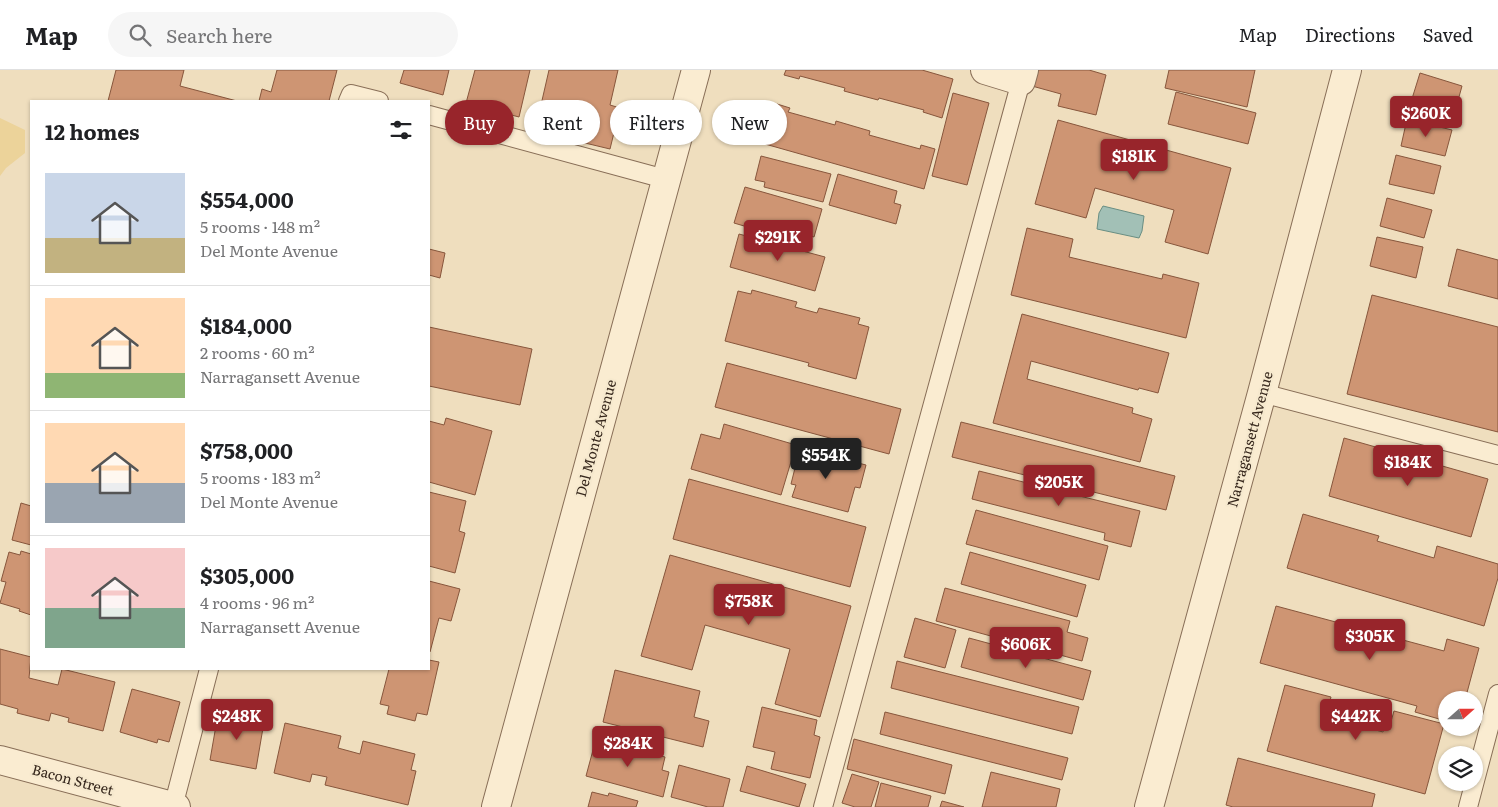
<!DOCTYPE html>
<meta charset="utf-8">
<style>
body{margin:0;font-family:Literata,serif;background:#f6f6f6;color:#202124;height:100vh;display:flex;flex-direction:column;font-size:19px;white-space:nowrap}
*{box-sizing:border-box;margin:0}
p{font-size:16px;color:#757577}
.icon{flex:none;width:28px;height:28px;fill:none;stroke:currentColor;stroke-width:2;stroke-linecap:round;stroke-linejoin:round}
.map{position:relative;flex:1;overflow:hidden}
.side{position:absolute;left:30px;top:30px;width:400px;height:570px;display:flex;flex-direction:column;background:#fff;border-radius:0px;box-shadow:0 1px 4px #0004}
.side>*{flex:none}
.banner{position:absolute;left:445px;top:30px;width:475px;height:45px;display:flex;gap:10px}
.needle{width:32px;rotate:69deg}
.fabs{position:absolute;left:1438px;top:621px;display:grid;gap:10px}
.fabs a{display:grid;place-items:center;width:45px;height:45px;border-radius:50%;background:#fff;box-shadow:0 1px 4px #0004;font-size:25px}
.price{position:absolute;translate:-50% -42px;padding:0 11px;border-radius:5px;background:#98252b;color:#fff;font-size:16px;line-height:32px;filter:drop-shadow(0 1px 2px #0008)}
.price::after{content:'';position:absolute;left:50%;top:30px;width:15px;height:11px;margin-left:-8px;background:inherit;clip-path:polygon(0 0,100% 0,50% 100%)}
.price.selected{background:#222;color:#fff}
ul{padding:0;list-style:none}
li{display:flex;align-items:center;gap:15px;height:125px;padding:0 15px}
li+li{border-top:1px solid #e0e0e0}
li span{display:grid;place-items:center;flex:none;width:140px;height:100px;border-radius:0px;color:#555}
li>.icon{margin-inline-start:auto}
span .icon{width:60px;height:60px;fill:#fffc;stroke-width:1}
li b{font-size:21px}
h2{display:flex;justify-content:space-between;align-items:center;height:60px;padding:0 15px;font-size:21px}
.tag{padding:0 18px;border-radius:22px;background:#fff;box-shadow:0 1px 4px #0004;font-size:18px;line-height:45px}
.tag.selected{background:#98252b;color:#fff}
header{display:flex;align-items:center;gap:30px;box-sizing:border-box;height:70px;padding:0 25px;background:#fff;border-bottom:1px solid #e0e0e0}
header strong{font-size:24px}
nav{display:flex;gap:28px;margin-inline-start:auto;font-size:18px}
.search{width:350px;height:45px;background:#f6f6f6;display:flex;align-items:center;gap:12px;box-sizing:border-box;padding:0 18px;border-radius:28px;color:#757577;font-size:19px}
.map>svg:first-child{display:block}
</style>
<header>
<strong>Map</strong>
<div class="search"><svg class="icon" aria-label="search" viewBox="0 0 24 24"><circle cx="10" cy="10" r="6"/><path d="M15 15l6 6"/></svg>Search here</div>
<nav><a>Map</a><a>Directions</a><a>Saved</a></nav>
</header>
<div class="map">
<svg width="1498" height="737" viewBox="0 0 1498 737">
<rect width="100%" height="100%" fill="#efdebe"/>
<path fill="#ecd39a" d="M 0,48 L 25,60 L 25,83 L 6,98 L 0,106 Z"/>
<path fill="#a2c0b6" stroke="#698e83" d="M 1103,136 L 1144,146 L 1142,161 L 1139,168 L 1097,159 L 1099,143 Z"/>
<path fill="#ce9573" stroke="#87563c" d="M 116,0 L 184,0 L 180,16 L 237,31 L 108,31 Z
M 277,0 L 337,0 L 329,31 L 259,31 L 262,19 L 271,22 Z
M 404,0 L 449,0 L 443,25 L 400,13 Z
M 475,0 L 530,0 L 519,47 L 466,33 Z
M 549,0 L 618,0 L 610,35 L 620,38 L 610,79 L 535,61 Z
M 786,0 L 922,0 L 953,9 L 942,48 L 923,42 L 924,40 L 879,28 L 878,30 L 844,21 L 845,18 L 800,6 L 799,9 L 784,5 Z
M 1035,0 L 1089,0 L 1106,5 L 1096,45 L 1058,36 L 1061,24 L 1032,16 Z
M 1169,0 L 1255,0 L 1247,37 L 1165,18 Z
M 1420,3 L 1462,16 L 1454,45 L 1411,32 Z
M 1176,22 L 1256,43 L 1248,74 L 1168,54 Z
M 953,23 L 989,33 L 967,115 L 932,106 Z
M 777,34 L 790,38 L 788,42 L 835,55 L 836,51 L 870,61 L 869,65 L 920,79 L 921,75 L 935,79 L 924,119 L 765,74 Z
M 1407,49 L 1452,60 L 1445,86 L 1401,76 Z
M 1058,50 L 1231,98 L 1208,184 L 1165,172 L 1174,140 L 1095,118 L 1086,148 L 1035,134 Z
M 1396,85 L 1441,96 L 1434,124 L 1389,114 Z
M 761,86 L 831,104 L 823,132 L 764,117 L 765,112 L 755,110 Z
M 838,104 L 897,121 L 894,133 L 901,135 L 896,154 L 829,135 Z
M 745,117 L 822,139 L 814,167 L 801,163 L 798,172 L 734,153 Z
M 1387,128 L 1432,140 L 1424,168 L 1380,156 Z
M 1027,158 L 1073,169 L 1069,187 L 1162,209 L 1163,204 L 1199,213 L 1186,268 L 1011,225 Z
M 739,164 L 825,187 L 815,221 L 730,197 Z
M 1377,167 L 1423,177 L 1416,208 L 1370,196 Z
M 429,179 L 445,183 L 440,208 L 429,205 Z
M 1457,179 L 1498,190 L 1498,229 L 1448,216 Z
M 752,220 L 797,232 L 795,237 L 817,243 L 819,238 L 860,248 L 858,254 L 869,257 L 856,309 L 808,296 L 809,293 L 725,271 L 738,221 L 751,224 Z
M 1372,225 L 1498,257 L 1498,362 L 1347,324 Z
M 1022,244 L 1169,283 L 1158,323 L 1139,318 L 1138,320 L 1031,291 L 1027,309 L 1133,338 L 1132,343 L 1152,349 L 1140,392 L 993,353 Z
M 429,257 L 532,279 L 520,335 L 429,316 Z
M 727,293 L 901,339 L 889,384 L 715,337 Z
M 446,348 L 492,361 L 475,425 L 429,412 L 429,351 L 444,355 Z
M 961,352 L 1175,406 L 1166,440 L 952,387 Z
M 724,354 L 796,375 L 781,425 L 691,399 L 701,364 L 720,369 Z
M 1344,368 L 1488,409 L 1471,467 L 1329,426 Z
M 800,378 L 866,395 L 860,418 L 855,417 L 848,442 L 792,427 L 796,415 L 791,414 Z
M 979,401 L 1140,441 L 1131,477 L 1104,470 L 1105,463 L 972,429 Z
M 689,409 L 866,457 L 850,517 L 673,469 Z
M 429,422 L 466,431 L 459,461 L 465,463 L 455,503 L 429,496 Z
M 21,433 L 31,436 L 31,475 L 12,470 Z
M 976,440 L 1108,476 L 1099,510 L 966,474 Z
M 1303,444 L 1379,466 L 1377,471 L 1434,488 L 1437,476 L 1498,494 L 1498,508 L 1484,556 L 1287,498 Z
M 21,481 L 31,484 L 31,545 L 19,541 L 20,539 L 0,533 L 6,512 L 1,511 L 9,482 L 20,485 Z
M 970,482 L 1086,515 L 1077,547 L 961,514 Z
M 670,485 L 851,536 L 820,647 L 775,634 L 790,579 L 705,555 L 692,600 L 641,586 Z
M 429,511 L 460,519 L 451,551 L 439,548 L 430,582 L 429,581 Z
M 945,518 L 1070,551 L 1067,562 L 1088,568 L 1082,591 L 936,551 Z
M 1276,536 L 1444,581 L 1447,569 L 1479,578 L 1465,630 L 1446,630 L 1446,651 L 1415,642 L 1417,636 L 1260,593 Z
M 915,548 L 956,560 L 945,598 L 904,587 Z
M 969,568 L 1091,601 L 1083,630 L 961,597 Z
M 0,579 L 31,587 L 29,608 L 58,615 L 62,599 L 115,612 L 103,661 L 68,652 L 69,648 L 51,643 L 49,651 L 17,643 L 18,639 L 0,634 Z
M 429,590 L 439,592 L 427,645 L 417,643 L 415,651 L 387,644 L 389,636 L 380,634 L 389,599 L 429,599 Z
M 897,591 L 1079,637 L 1072,664 L 891,618 Z
M 615,600 L 700,621 L 694,647 L 709,651 L 703,677 L 603,652 Z
M 1285,615 L 1331,627 L 1328,638 L 1336,640 L 1333,654 L 1337,655 L 1338,650 L 1342,651 L 1345,643 L 1363,648 L 1361,656 L 1383,662 L 1385,654 L 1390,655 L 1394,641 L 1444,654 L 1425,724 L 1267,681 Z
M 132,619 L 180,632 L 169,672 L 158,669 L 157,673 L 120,662 Z
M 762,637 L 817,650 L 814,665 L 820,667 L 810,708 L 771,699 L 775,682 L 753,677 Z
M 885,642 L 1068,688 L 1062,710 L 880,664 Z
M 218,644 L 264,652 L 256,699 L 210,690 Z
M 285,653 L 341,666 L 338,678 L 360,684 L 363,671 L 415,684 L 411,700 L 416,701 L 408,735 L 325,715 L 327,707 L 312,704 L 310,712 L 274,703 Z
M 596,669 L 665,687 L 662,700 L 669,702 L 663,727 L 586,706 Z
M 854,669 L 952,695 L 945,724 L 847,699 Z
M 1238,688 L 1375,724 L 1372,737 L 1233,737 L 1226,735 Z
M 679,695 L 730,709 L 723,737 L 708,737 L 671,727 Z
M 747,696 L 806,714 L 799,737 L 740,721 Z
M 991,702 L 1060,719 L 1056,737 L 982,737 Z
M 852,704 L 879,712 L 871,737 L 855,737 L 842,733 Z
M 881,713 L 931,726 L 928,737 L 875,737 Z
M 592,722 L 608,726 L 609,723 L 638,731 L 636,737 L 588,737 Z
M 942,731 L 964,737 L 940,737 Z"/>
<g fill="none" stroke-linecap="round" stroke-linejoin="round">
<defs>
<path id="service" d="M 348,31 L 351,24 L 379,31
M 429,45 L 665,109
M 1262,323 L 1498,385
M 173,737 L 209,599
M 823,737 L 1021,11
M 1468,737 L 1498,624"/>
<path id="minor" d="M 985,0 L 1021,11 L 1024,0
M 496,737 L 696,0
M 1149,737 L 1262,323 L 1347,0"/>
<path id="tertiary" d="M 0,690 L 176,737"/>
</defs>
<use href="#service" stroke="#886e57" stroke-width="20"/>
<use href="#minor" stroke="#886e57" stroke-width="30"/>
<use href="#tertiary" stroke="#886e57" stroke-width="30"/>
<use href="#service" stroke="#faecd1" stroke-width="18"/>
<use href="#minor" stroke="#faecd1" stroke-width="28"/>
<use href="#tertiary" stroke="#faecd1" stroke-width="28"/>
</g>
<g text-anchor="middle" dominant-baseline="central" stroke-width="4.5" stroke-linejoin="round" paint-order="stroke">
<g font-size="14" fill="#36271c" stroke="#f6e9ce">
<text transform="translate(595 368) rotate(-75)">Del Monte Avenue</text>
<text transform="translate(1249 369) rotate(-75)">Narragansett Avenue</text>
<text transform="translate(73 709) rotate(15)">Bacon Street</text>
</g>
</g>
</svg>
<div class="fabs">
<a><svg class="needle" viewBox="-14 -14 28 28"><path d="M0-13l5 13h-10z" fill="#e53935"/><path d="M0 13l5-13h-10z" fill="#757577"/></svg></a>
<a><svg class="icon" aria-label="layers" viewBox="0 0 24 24"><path d="M12 4l9 5-9 5-9-5zM3 14l9 5 9-5"/></svg></a>
</div>
<b class="price" style="left:1426px;top:68px">$260K</b>
<b class="price" style="left:1134px;top:111px">$181K</b>
<b class="price" style="left:778px;top:192px">$291K</b>
<b class="price selected" style="left:826px;top:410px">$554K</b>
<b class="price" style="left:1408px;top:417px">$184K</b>
<b class="price" style="left:1059px;top:437px">$205K</b>
<b class="price" style="left:749px;top:556px">$758K</b>
<b class="price" style="left:1370px;top:591px">$305K</b>
<b class="price" style="left:1026px;top:599px">$606K</b>
<b class="price" style="left:237px;top:671px">$248K</b>
<b class="price" style="left:1356px;top:671px">$442K</b>
<b class="price" style="left:628px;top:698px">$284K</b>
<div class="banner">
<a class="tag selected">Buy</a>
<a class="tag">Rent</a>
<a class="tag">Filters</a>
<a class="tag">New</a>
</div>
<section class="side">
<h2>12 homes<svg class="icon" aria-label="filters" viewBox="0 0 24 24"><path d="M4 7h16M4 17h16"/><circle cx="9" cy="7" r="2"/><circle cx="15" cy="17" r="2"/></svg></h2>
<ul>
<li><span style="background:linear-gradient(#c9d6e8 65%,#c2b280 0)"><svg class="icon" aria-label="home" viewBox="0 0 24 24"><path d="M3 11l9-7 9 7M6 9v11h12V9"/></svg></span><div><b>$554,000</b><p>5 rooms · 148 m²</p><p>Del Monte Avenue</p></div></li>
<li><span style="background:linear-gradient(#ffd9b3 75%,#8fb573 0)"><svg class="icon" aria-label="home" viewBox="0 0 24 24"><path d="M3 11l9-7 9 7M6 9v11h12V9"/></svg></span><div><b>$184,000</b><p>2 rooms · 60 m²</p><p>Narragansett Avenue</p></div></li>
<li><span style="background:linear-gradient(#ffd9b3 60%,#9aa5b1 0)"><svg class="icon" aria-label="home" viewBox="0 0 24 24"><path d="M3 11l9-7 9 7M6 9v11h12V9"/></svg></span><div><b>$758,000</b><p>5 rooms · 183 m²</p><p>Del Monte Avenue</p></div></li>
<li><span style="background:linear-gradient(#f6c9c9 60%,#7fa58c 0)"><svg class="icon" aria-label="home" viewBox="0 0 24 24"><path d="M3 11l9-7 9 7M6 9v11h12V9"/></svg></span><div><b>$305,000</b><p>4 rooms · 96 m²</p><p>Narragansett Avenue</p></div></li>
</ul>
</section>
</div>
